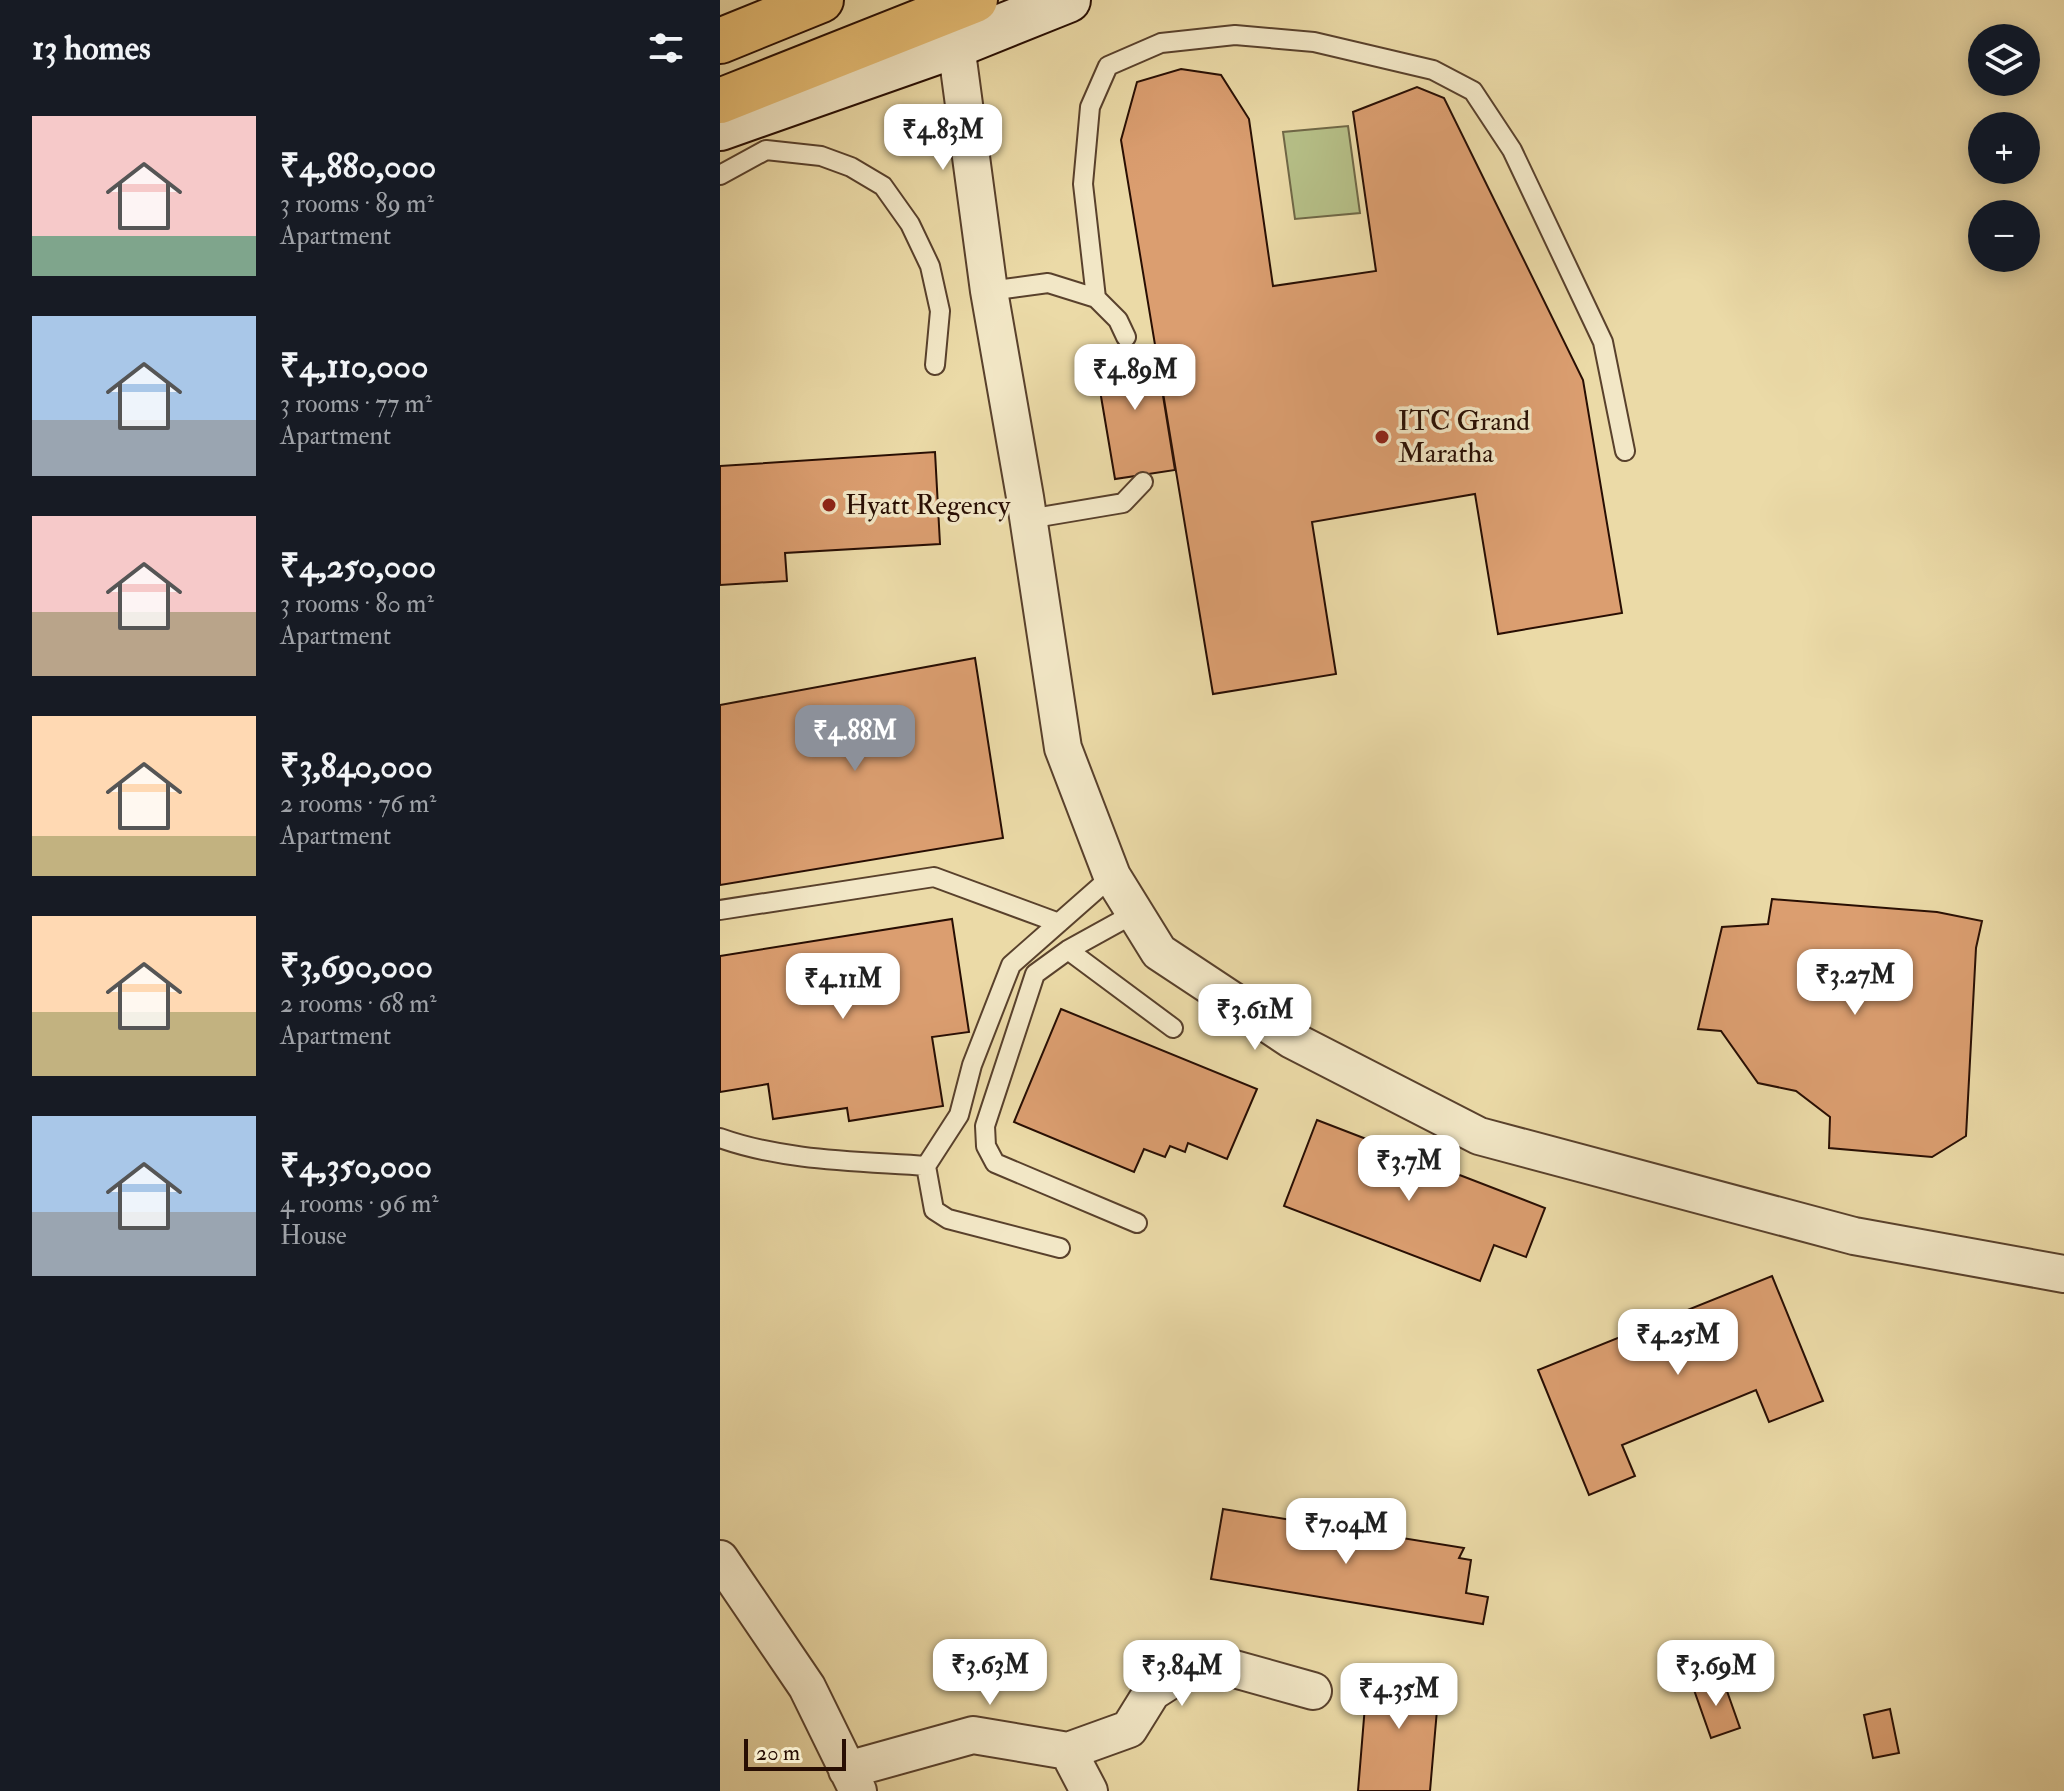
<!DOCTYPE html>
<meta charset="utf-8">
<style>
body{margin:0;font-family:"IM FELL Double Pica",serif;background:#242831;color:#f1f3f6;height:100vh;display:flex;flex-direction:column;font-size:30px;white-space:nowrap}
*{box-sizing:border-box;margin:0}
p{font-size:26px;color:#9ea1a6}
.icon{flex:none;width:44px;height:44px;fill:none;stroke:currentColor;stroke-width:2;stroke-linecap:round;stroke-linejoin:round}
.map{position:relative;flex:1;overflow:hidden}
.details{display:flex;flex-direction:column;background:#171b24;width:720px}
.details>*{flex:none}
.controls{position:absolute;left:1248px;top:24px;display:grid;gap:16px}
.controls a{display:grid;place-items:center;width:72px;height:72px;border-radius:50%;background:#171b24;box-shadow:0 4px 20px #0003;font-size:40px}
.scale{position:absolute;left:24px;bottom:20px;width:102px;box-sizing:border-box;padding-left:8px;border:4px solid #280e03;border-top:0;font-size:22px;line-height:28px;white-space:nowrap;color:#280e03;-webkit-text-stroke:6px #f2e7c6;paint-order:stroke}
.price{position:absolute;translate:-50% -68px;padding:0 18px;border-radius:16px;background:#fff;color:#222;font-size:26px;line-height:52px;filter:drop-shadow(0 2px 4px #0008)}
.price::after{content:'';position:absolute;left:50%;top:48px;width:24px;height:18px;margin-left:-12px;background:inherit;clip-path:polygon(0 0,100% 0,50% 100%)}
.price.on{background:#8c9099;color:#fff}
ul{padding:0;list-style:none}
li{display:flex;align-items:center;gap:24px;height:200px;padding:0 32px}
li span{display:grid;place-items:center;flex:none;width:224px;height:160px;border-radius:0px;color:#555}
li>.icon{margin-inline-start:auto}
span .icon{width:96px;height:96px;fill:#fffc;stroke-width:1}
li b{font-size:34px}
h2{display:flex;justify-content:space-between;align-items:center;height:96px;padding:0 32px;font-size:34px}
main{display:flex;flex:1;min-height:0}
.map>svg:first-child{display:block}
</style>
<main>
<section class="details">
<h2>13 homes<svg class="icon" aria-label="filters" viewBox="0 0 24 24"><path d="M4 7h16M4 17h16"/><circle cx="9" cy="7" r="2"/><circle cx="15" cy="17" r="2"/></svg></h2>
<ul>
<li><span style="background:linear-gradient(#f6c9c9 75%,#7fa58c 0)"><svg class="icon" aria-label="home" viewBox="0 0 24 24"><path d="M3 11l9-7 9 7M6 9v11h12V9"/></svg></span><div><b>₹4,880,000</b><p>3 rooms · 89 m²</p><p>Apartment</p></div></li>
<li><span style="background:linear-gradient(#a9c7e8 65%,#9aa5b1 0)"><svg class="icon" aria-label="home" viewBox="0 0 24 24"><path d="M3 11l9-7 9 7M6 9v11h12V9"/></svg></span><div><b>₹4,110,000</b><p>3 rooms · 77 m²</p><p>Apartment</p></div></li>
<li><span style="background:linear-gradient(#f6c9c9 60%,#b9a48a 0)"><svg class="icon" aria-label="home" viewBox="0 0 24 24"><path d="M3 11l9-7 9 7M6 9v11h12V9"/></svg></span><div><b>₹4,250,000</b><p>3 rooms · 80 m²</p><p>Apartment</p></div></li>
<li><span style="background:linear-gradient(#ffd9b3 75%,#c2b280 0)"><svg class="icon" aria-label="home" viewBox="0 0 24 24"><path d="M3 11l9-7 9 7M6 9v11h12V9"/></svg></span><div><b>₹3,840,000</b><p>2 rooms · 76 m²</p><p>Apartment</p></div></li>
<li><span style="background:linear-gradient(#ffd9b3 60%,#c2b280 0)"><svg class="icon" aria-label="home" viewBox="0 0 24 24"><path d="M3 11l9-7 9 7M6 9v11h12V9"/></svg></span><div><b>₹3,690,000</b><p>2 rooms · 68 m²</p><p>Apartment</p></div></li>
<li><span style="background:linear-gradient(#a9c7e8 60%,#9aa5b1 0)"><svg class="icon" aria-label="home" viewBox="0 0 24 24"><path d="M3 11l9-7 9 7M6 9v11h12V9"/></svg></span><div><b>₹4,350,000</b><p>4 rooms · 96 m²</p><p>House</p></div></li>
</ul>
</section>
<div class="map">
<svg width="1344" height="1791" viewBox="0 0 1344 1791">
<rect width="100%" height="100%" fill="#ebdaa7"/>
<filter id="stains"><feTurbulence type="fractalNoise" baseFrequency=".0025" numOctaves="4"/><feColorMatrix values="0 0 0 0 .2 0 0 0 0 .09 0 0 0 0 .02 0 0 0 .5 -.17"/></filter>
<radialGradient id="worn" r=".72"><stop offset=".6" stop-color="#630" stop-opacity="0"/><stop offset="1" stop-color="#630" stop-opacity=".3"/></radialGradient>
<path fill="#b6c088" stroke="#6f6746" stroke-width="2" d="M 628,126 L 640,213 L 575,219 L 563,132 Z"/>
<path fill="#db9e70" stroke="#280e03" stroke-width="2" d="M 461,69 L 501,75 L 529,119 L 553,286 L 656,271 L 633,112 L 697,87 L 724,98 L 863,380 L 902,613 L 778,634 L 755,494 L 592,522 L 616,674 L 493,694 L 401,140 L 417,82 Z
M 435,346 L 455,470 L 395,479 L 374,355 Z
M 215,452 L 220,544 L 65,553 L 67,581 L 0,585 L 0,466 Z
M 255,658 L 283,838 L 0,885 L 0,705 Z
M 1052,899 L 1217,912 L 1262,921 L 1256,948 L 1246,1136 L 1212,1157 L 1109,1148 L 1110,1117 L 1076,1091 L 1038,1083 L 1001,1031 L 978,1029 L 1002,927 L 1048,924 Z
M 232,919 L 249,1032 L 212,1037 L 223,1106 L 129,1121 L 127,1108 L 53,1119 L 48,1084 L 0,1092 L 0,956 Z
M 341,1009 L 537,1089 L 507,1159 L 468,1143 L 465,1152 L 450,1146 L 445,1157 L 424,1149 L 414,1172 L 294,1122 Z
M 597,1120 L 825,1208 L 806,1257 L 774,1245 L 760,1281 L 564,1206 Z
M 1052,1276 L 1103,1401 L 1049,1422 L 1036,1390 L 902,1445 L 915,1476 L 869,1495 L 818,1370 Z
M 503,1509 L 744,1548 L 739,1558 L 751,1560 L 746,1593 L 768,1597 L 763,1624 L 491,1579 Z
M 648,1669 L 720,1675 L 710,1791 L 638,1791 Z
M 1002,1677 L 1020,1728 L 991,1738 L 973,1687 Z
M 1170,1709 L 1179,1753 L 1153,1758 L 1144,1715 Z"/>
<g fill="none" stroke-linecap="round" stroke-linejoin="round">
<defs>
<path id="lane" d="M 0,175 L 46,150 L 101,156 L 131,167 L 163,186 L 190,224 L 210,266 L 220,311 L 215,365
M 269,291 L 328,283 L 376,298 L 398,320 L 406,337
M 376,298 L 363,184 L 370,107 L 388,66 L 441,43 L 515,35 L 594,42 L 713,70 L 753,91 L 792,150 L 883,342 L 905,451
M 308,519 L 403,503 L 423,482
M 0,910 L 214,877 L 339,923
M 415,913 L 348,950 L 315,974 L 265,1126 L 266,1146 L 275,1163 L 417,1223
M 348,950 L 453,1028
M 0,1138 C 64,1161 138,1161 206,1166 L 239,1115 L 252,1065 L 291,965 L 392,876
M 206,1166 L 214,1210 L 228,1219 L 340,1248"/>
<path id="street" d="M 236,45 L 269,291 L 305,497 L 343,748 L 392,876 L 439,952 L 572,1040 L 759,1136 L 1134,1236 L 1344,1274
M 0,1559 L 87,1687 L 138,1791
M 348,1751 L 409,1729 L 432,1692 L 482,1660 L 593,1691
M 127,1770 L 253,1735 L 348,1751 L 369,1791"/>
<path id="secondary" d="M 0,128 L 236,45 L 348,0"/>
<path id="primary" d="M 0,41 L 101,0
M 0,101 L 255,0"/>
</defs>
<use href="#lane" stroke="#59412c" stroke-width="22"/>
<use href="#street" stroke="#59412c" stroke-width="40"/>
<use href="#secondary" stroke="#280e03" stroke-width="48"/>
<use href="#primary" stroke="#280e03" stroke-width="48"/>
<use href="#lane" stroke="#f2e7c6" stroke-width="18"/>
<use href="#street" stroke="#f2e7c6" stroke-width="36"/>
<use href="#secondary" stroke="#f2e7c6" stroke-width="44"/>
<use href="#primary" stroke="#e6bd74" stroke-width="44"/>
</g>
<g fill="#8f2418" stroke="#f2e7c6" stroke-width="3">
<circle cx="662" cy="437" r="8"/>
<circle cx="109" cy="505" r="8"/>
</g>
<g text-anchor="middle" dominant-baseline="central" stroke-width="7" stroke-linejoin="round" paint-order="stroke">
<g font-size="28" fill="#280e03" stroke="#f2e7c6" text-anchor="start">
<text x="678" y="421">ITC Grand<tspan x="678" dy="32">Maratha</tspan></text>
<text x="125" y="505">Hyatt Regency</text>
</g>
</g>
<rect width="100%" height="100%" filter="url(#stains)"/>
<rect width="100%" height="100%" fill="url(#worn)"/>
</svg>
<div class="controls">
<a><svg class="icon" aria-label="layers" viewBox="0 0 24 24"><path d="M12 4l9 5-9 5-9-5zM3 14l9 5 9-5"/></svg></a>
<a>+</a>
<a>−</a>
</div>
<div class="scale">20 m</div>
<b class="price" style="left:223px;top:172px">₹4.83M</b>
<b class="price" style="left:415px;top:412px">₹4.89M</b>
<b class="price on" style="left:135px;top:773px">₹4.88M</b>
<b class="price" style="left:1135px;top:1017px">₹3.27M</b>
<b class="price" style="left:123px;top:1021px">₹4.11M</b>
<b class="price" style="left:535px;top:1052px">₹3.61M</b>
<b class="price" style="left:689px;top:1203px">₹3.7M</b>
<b class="price" style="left:958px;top:1377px">₹4.25M</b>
<b class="price" style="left:626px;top:1566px">₹7.04M</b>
<b class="price" style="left:270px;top:1707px">₹3.63M</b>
<b class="price" style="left:462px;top:1708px">₹3.84M</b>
<b class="price" style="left:996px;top:1708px">₹3.69M</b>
<b class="price" style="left:679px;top:1731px">₹4.35M</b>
</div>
</main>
